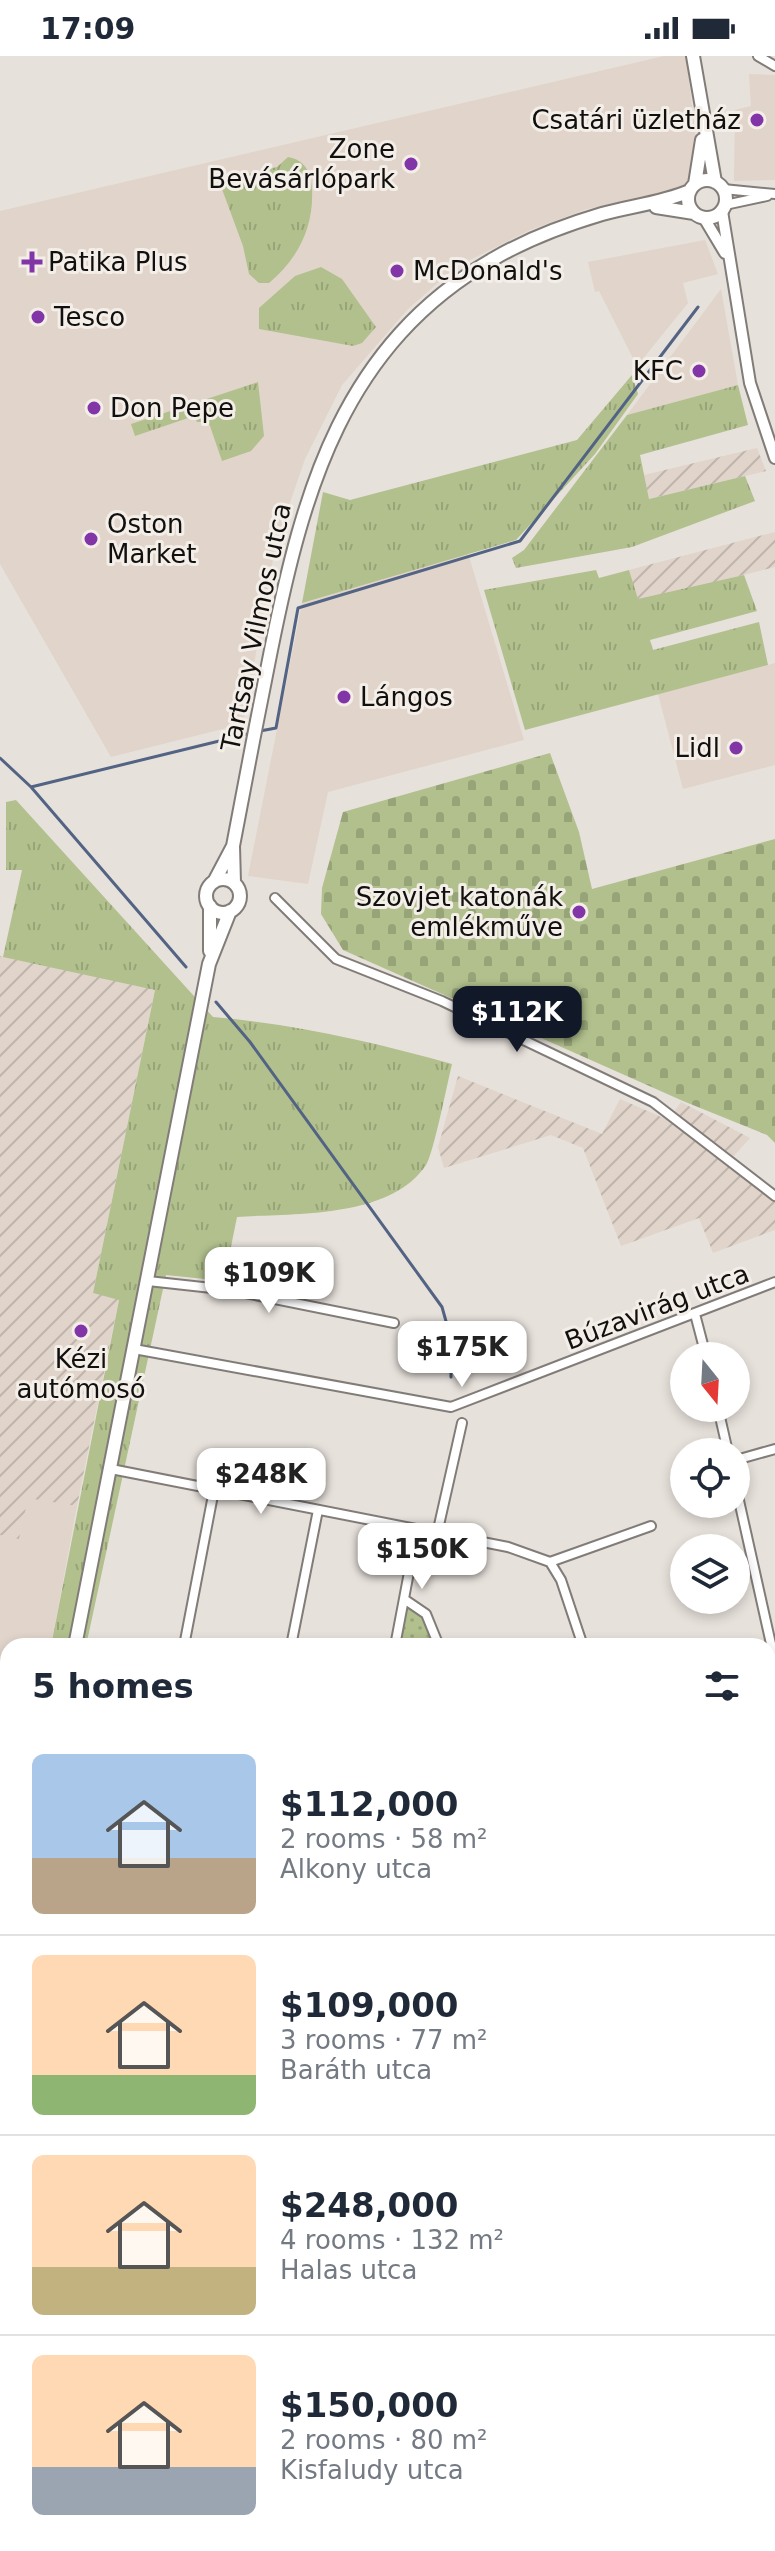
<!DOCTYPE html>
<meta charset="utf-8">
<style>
body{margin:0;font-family:"DejaVu Sans",sans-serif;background:#f6f6f7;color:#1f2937;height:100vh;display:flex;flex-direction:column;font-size:30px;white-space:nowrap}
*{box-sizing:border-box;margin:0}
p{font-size:26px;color:#747a83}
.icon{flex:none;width:44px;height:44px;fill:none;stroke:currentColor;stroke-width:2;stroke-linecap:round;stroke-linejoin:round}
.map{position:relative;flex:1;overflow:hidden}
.drawer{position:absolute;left:0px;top:1582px;width:776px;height:914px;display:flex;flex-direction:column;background:#fff;border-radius:24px 24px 0 0;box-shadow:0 4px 12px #0003}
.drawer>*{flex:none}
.needle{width:52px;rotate:162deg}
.buttons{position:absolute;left:670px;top:1286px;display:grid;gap:16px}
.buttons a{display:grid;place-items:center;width:80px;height:80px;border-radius:50%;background:#fff;box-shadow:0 4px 12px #0003;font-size:40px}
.price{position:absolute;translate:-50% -68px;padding:0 18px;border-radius:16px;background:#fff;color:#222;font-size:26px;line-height:52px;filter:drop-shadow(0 2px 4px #0008)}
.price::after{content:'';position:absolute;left:50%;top:48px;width:24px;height:18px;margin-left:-12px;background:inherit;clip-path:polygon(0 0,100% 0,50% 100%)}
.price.current{background:#111827;color:#fff}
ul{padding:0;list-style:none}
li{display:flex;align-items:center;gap:24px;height:200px;padding:0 32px}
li+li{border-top:2px solid #e0e1e3}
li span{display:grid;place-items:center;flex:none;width:224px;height:160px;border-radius:12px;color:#555}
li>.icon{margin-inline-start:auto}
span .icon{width:96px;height:96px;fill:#fffc;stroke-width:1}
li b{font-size:34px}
h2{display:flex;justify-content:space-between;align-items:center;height:96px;padding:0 32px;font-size:34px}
.status{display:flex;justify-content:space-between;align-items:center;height:56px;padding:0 40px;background:#fff;direction:ltr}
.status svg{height:22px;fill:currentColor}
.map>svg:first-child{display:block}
</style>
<div class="status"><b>17:09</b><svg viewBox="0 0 49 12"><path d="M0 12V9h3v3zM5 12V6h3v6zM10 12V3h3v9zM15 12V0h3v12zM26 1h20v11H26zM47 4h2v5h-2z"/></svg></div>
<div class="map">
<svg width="775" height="2495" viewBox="0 0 775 2495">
<defs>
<pattern id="industrial-furrows" width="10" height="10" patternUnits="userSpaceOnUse" patternTransform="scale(2)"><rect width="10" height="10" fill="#e1d4ca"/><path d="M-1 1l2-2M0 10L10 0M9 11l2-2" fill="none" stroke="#c0b5ac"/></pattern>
<pattern id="grass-tufts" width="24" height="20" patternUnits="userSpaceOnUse" patternTransform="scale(2)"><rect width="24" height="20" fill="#b1c08d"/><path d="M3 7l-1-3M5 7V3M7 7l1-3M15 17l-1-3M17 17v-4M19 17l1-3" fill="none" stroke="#97a478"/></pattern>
<pattern id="cemetery-stones" width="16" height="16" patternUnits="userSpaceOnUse" patternTransform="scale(2)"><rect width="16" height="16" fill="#b1c08d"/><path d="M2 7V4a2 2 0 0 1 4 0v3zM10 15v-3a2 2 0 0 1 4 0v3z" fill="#97a478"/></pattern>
<pattern id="park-dots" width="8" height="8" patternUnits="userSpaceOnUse" patternTransform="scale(2)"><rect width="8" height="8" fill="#b1c08d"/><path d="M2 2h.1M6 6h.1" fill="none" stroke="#97a478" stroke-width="1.8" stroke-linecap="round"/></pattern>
</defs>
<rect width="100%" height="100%" fill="#e7e1db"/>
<path fill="#e1d4ca" d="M 664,0 L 686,0 L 696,84 L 692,117 L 686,129 L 669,137 L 587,153 L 530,174 L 456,211 L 408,253 L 342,329 L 305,403 L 276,487 L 243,668 L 111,701 L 0,508 L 0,155 Z
M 749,18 L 775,19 L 775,124 L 734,125 L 735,54 L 751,50 Z
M 705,184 L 718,218 L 683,227 L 688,247 L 637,310 L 599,235 L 595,236 L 588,206 Z
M 721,233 L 738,329 L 627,359 Z
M 468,497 L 524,684 L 328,736 L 308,828 L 248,820 L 302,547 Z
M 775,607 L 775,709 L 683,733 L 658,638 Z
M 28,1441 L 77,1450 L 51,1590 L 8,1590 L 8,1742 L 0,1741 L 0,1479 L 19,1482 Z
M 430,2488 L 512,2488 L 516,2495 L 399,2495 Z"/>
<path fill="url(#industrial-furrows)" d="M 757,392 L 766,415 L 649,443 L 644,419 Z
M 775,476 L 775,511 L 638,546 L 629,514 Z
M 0,900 L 155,933 L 93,1237 L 119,1243 L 77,1450 L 28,1442 L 19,1483 L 0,1479 Z
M 458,1020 L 602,1078 L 620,1043 L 668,1064 L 681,1046 L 750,1082 L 731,1103 L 775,1137 L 775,1174 L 713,1197 L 699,1162 L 621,1190 L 583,1092 L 551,1079 L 444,1112 L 438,1091 Z
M 8,2053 L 8,2206 L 0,2208 L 0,2055 Z"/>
<path fill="url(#grass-tufts)" d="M 288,101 C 305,104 311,116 312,133 C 314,171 298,203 269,227 L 259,227 L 249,218 L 243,190 L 219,125 L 277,111 Z
M 321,211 L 342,223 L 376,271 L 362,287 L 353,290 L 259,273 L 259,252 L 295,220 Z
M 632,319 L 638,338 L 595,398 L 516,484 L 302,547 L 323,436 L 350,444 L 577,384 Z
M 258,326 L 264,380 L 251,395 L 222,405 L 210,370 L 207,366 L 197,366 L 194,360 L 135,380 L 131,368 Z
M 738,329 L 748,369 L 640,399 L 649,443 L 745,420 L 755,445 L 632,491 L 516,512 L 512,502 L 524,494 L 627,359 Z
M 596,514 L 599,522 L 629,514 L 638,543 L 744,519 L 757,555 L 650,584 L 653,594 L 759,566 L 768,609 L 525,674 L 484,534 Z
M 16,744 L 213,961 C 295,968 374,986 452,1008 C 447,1028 434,1096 426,1109 C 390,1163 294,1157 237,1161 L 224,1225 L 166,1219 L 86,1590 L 51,1590 L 119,1244 L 93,1237 L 155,934 L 3,901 L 22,814 L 6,814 L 6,746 Z
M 0,1741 L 8,1742 L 8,2006 L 0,1982 Z"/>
<path fill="url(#cemetery-stones)" d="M 550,697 L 579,776 L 592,833 L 775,783 L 775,1087 L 767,1079 L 683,1045 L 343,894 L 321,858 L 322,832 L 343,756 Z"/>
<path fill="url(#park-dots)" d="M 406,1547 L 425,1562 L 435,1590 L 398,1590 Z"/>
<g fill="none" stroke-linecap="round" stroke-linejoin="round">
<path stroke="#526384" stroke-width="3" d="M 260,675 L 276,672 L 298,552 L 520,485 L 698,251
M 0,702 L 31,731 L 186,911
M 31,731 L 252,677
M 216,946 L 250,986 L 442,1251 L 451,1283 L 451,1321"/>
<defs>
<path id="minor" d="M 758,0 L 775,10
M 723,133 L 775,138
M 725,149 L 767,140
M 275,842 L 336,903 L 442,945 L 653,1046 L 775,1140
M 148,1225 L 230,1234 L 394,1267
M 695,1258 L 706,1300
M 134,1293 L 451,1351 L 775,1226
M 718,1352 L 728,1396
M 736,1404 L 775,1393
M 111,1413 L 508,1491 L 550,1506 L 651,1470
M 736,1431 L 775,1606
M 437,1478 L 462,1367
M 550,1506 L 561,1524 L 583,1590
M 404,1543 L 426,1558 L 439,1590
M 184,1590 L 214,1434
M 291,1590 L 318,1454
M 395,1590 L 417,1474
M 0,1758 L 8,1758
M 768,1872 L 775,1870
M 0,2037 L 8,2036
M 768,2151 L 775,2171
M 768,2268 L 775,2266
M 768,2436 L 775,2434
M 522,2488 L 526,2495
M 615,2488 L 619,2495
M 760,2488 L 764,2495
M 378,2495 L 408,2488"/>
<path id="tertiary" d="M 722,155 L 750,327 L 775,402
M 704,162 L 725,197"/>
<path id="primary" d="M 693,0 L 715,126
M688 143a19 19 0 1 1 38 0a19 19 0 1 1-38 0Z
M 695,128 L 702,84
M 656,151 L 694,157
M206 840a17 17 0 1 1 34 0a17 17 0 1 1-34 0Z
M 214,826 L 233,790
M 234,827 L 233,790 C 245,725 258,659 271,594 C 303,435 343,288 495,202 C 528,183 565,169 602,158 C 631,150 661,147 690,135
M 210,850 L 210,895
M 75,1590 L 209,908 L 230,855
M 175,2488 L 176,2495"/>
</defs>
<use href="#minor" stroke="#827c78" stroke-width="12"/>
<use href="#tertiary" stroke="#827c78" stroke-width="14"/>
<use href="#primary" stroke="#827c78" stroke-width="16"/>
<use href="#minor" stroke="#fff" stroke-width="8"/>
<use href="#tertiary" stroke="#fff" stroke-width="10"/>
<use href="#primary" stroke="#fff" stroke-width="12"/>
</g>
<g fill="#8235a6" stroke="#f4eee8" stroke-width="3">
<circle cx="757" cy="64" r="8"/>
<circle cx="411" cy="108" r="8"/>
<path d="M28 194h8v8h8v8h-8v8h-8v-8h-8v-8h8z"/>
<circle cx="397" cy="215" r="8"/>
<circle cx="38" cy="261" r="8"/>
<circle cx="699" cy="315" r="8"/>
<circle cx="94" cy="352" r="8"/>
<circle cx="91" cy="483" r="8"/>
<circle cx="344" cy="641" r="8"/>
<circle cx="736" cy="692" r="8"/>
<circle cx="579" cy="856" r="8"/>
<circle cx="81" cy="1275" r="8"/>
</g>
<g text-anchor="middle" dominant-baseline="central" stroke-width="6" stroke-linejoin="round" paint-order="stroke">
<g font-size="26" fill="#12100e" stroke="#f4eee8" text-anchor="start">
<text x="741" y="64" text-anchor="end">Csatári üzletház</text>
<text x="395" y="93" text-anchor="end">Zone<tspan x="395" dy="30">Bevásárlópark</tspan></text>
<text x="48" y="206">Patika Plus</text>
<text x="413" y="215">McDonald's</text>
<text x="54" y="261">Tesco</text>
<text x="683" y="315" text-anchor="end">KFC</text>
<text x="110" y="352">Don Pepe</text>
<text x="107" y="468">Oston<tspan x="107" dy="30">Market</tspan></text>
<text x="360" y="641">Lángos</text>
<text x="720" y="692" text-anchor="end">Lidl</text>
<text x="563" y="841" text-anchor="end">Szovjet katonák<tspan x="563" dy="30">emlékműve</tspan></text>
<text x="81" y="1303" text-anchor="middle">Kézi<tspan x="81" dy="30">autómosó</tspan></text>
</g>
<g font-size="26" fill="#12100e" stroke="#f4eee8">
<text transform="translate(256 571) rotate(-78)">Tartsay Vilmos utca</text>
<text transform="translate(657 1251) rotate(-21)">Búzavirág utca</text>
</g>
</g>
</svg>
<div class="buttons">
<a><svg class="needle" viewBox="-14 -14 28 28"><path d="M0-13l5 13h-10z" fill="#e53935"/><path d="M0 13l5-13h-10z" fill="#747a83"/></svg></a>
<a><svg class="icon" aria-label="locate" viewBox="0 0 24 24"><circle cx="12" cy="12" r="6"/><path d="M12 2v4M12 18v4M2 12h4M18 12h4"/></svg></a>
<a><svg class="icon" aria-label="layers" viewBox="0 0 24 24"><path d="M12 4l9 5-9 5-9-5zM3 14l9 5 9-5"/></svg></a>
</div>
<b class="price current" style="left:517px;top:998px">$112K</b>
<b class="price" style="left:269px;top:1259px">$109K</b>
<b class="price" style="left:462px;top:1333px">$175K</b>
<b class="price" style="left:261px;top:1460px">$248K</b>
<b class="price" style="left:422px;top:1535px">$150K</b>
<section class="drawer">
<h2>5 homes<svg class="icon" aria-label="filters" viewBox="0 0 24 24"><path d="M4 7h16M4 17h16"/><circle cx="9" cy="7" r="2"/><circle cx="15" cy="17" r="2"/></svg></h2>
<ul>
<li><span style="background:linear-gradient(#a9c7e8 65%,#b9a48a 0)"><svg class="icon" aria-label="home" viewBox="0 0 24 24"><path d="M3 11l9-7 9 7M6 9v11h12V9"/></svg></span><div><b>$112,000</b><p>2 rooms · 58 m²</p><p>Alkony utca</p></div></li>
<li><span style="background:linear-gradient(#ffd9b3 75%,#8fb573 0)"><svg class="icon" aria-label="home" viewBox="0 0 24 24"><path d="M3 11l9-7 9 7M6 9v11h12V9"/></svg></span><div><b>$109,000</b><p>3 rooms · 77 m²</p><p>Baráth utca</p></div></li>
<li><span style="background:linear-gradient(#ffd9b3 70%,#c2b280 0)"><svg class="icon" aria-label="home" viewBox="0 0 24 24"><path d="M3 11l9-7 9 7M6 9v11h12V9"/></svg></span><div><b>$248,000</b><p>4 rooms · 132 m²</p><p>Halas utca</p></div></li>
<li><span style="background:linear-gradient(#ffd9b3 70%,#9aa5b1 0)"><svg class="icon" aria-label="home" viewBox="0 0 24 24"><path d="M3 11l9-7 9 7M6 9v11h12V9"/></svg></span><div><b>$150,000</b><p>2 rooms · 80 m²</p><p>Kisfaludy utca</p></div></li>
</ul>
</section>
</div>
